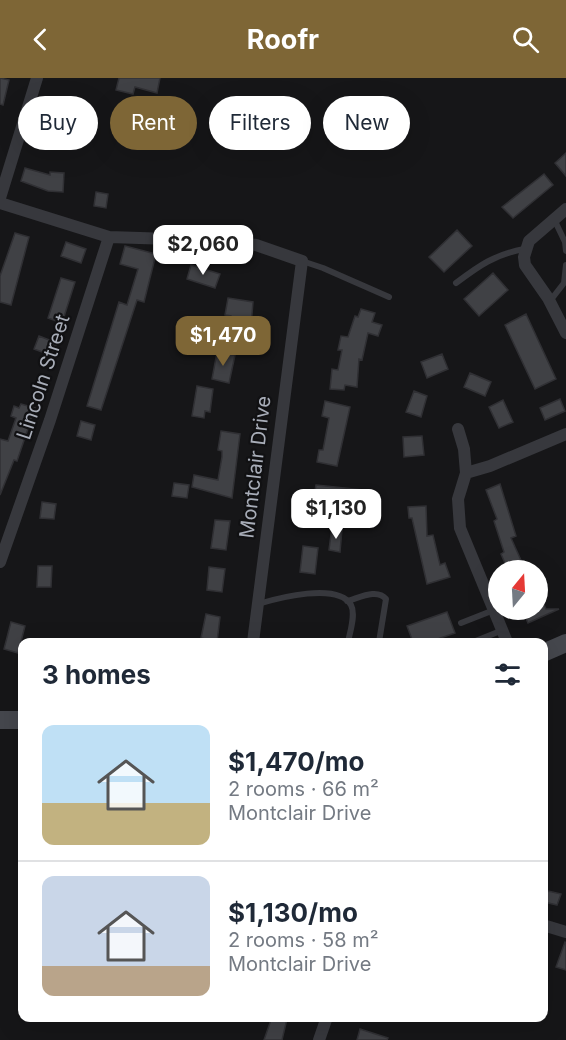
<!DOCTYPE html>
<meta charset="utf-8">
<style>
body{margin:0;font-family:Inter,sans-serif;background:#f6f6f7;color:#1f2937;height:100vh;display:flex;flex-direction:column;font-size:22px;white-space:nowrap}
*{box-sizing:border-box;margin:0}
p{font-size:20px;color:#747a83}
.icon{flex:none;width:33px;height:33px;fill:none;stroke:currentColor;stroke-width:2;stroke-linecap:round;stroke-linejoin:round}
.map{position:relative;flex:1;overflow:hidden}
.sheet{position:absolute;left:18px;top:560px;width:530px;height:384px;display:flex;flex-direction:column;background:#fff;border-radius:12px;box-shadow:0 6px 24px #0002}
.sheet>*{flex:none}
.hud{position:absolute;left:18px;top:18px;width:531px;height:54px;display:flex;gap:12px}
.needle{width:39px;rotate:18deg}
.controls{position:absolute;left:488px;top:482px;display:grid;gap:12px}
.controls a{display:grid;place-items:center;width:60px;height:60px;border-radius:50%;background:#fff;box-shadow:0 6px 24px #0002;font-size:30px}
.price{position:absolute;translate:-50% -51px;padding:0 14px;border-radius:12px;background:#fff;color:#222;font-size:20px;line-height:39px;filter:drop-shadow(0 2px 3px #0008)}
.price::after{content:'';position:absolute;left:50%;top:36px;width:18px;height:14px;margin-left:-9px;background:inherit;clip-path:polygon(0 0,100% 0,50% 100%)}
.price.selected{background:#7e6636;color:#fff}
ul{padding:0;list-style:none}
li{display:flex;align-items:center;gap:18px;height:150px;padding:0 24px}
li+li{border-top:2px solid #e0e1e3}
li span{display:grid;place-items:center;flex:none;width:168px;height:120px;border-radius:12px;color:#555}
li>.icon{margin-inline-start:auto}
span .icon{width:72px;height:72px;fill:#fffc;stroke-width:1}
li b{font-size:26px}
h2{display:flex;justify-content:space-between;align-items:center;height:72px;padding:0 24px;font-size:26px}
.tag{padding:0 21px;border-radius:27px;background:#fff;box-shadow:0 6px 24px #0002;font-size:21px;line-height:54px}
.tag.selected{background:#7e6636;color:#fff}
header{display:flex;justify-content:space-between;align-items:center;height:78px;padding:0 24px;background:#7e6636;color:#fff;font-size:27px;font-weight:700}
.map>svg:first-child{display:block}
</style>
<header><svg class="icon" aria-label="back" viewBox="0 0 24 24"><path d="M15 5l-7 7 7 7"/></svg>Roofr<svg class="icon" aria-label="search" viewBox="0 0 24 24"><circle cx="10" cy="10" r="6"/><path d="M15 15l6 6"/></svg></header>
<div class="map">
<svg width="566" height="962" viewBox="0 0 566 962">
<rect width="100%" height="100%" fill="#161618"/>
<path fill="#404145" stroke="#303034" stroke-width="1.5" d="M 0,0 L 9,2 L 3,27 L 0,26 Z
M 119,0 L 160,0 L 157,15 L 135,9 L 133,16 L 116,12 Z
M 566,75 L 566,98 L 555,85 Z
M 25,90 L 50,97 L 50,94 L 64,95 L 63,114 L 48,113 L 21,103 Z
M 544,96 L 553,107 L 513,140 L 502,129 Z
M 96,114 L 108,116 L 106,130 L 94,128 Z
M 457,152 L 472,168 L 444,194 L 429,179 Z
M 15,155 L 29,159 L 11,227 L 0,224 L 0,198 Z
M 66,164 L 86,171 L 81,185 L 61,178 Z
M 125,168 L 156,176 L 144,224 L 137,222 L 101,332 L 87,328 L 119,224 L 127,227 L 138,191 L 120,186 Z
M 191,187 L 220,196 L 215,210 L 187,201 Z
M 493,195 L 508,212 L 479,238 L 464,221 Z
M 61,200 L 75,204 L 62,245 L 48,240 Z
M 228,220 L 253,224 L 250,261 L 231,258 L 231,238 L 225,237 Z
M 361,231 L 375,235 L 372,244 L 382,247 L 378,258 L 368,255 L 362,282 L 359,281 L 357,309 L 345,307 L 344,312 L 330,311 L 332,291 L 338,292 L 342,272 L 338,272 L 341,258 L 348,259 L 355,238 L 358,239 Z
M 526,236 L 556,301 L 535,311 L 505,247 Z
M 39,258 L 57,265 L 53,278 L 34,271 Z
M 217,274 L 235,277 L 229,305 L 212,301 Z
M 442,276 L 448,291 L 427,300 L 421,284 Z
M 470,295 L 491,304 L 485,318 L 464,309 Z
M 197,308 L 213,311 L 210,334 L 205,333 L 204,340 L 192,338 Z
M 414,313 L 427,318 L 421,339 L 406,334 Z
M 560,321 L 565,333 L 545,342 L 540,330 Z
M 503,322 L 513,344 L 499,350 L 489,329 Z
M 325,323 L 350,329 L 337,388 L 317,384 L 319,372 L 323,372 L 329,340 L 322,338 Z
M 21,326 L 35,330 L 17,383 L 14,382 L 0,417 L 0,361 L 8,363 L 16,340 L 11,338 L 14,328 L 19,330 Z
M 81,343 L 95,347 L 91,362 L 77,358 Z
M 221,353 L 240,356 L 232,420 L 192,409 L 194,397 L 218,402 L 222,379 L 222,373 L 218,372 Z
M 422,358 L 424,377 L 404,379 L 403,359 Z
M 174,405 L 189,407 L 187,420 L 172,418 Z
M 500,406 L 516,458 L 511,460 L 524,489 L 519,492 L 508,492 L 501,476 L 504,474 L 494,443 L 497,441 L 486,412 Z
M 316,407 L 363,412 L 362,425 L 329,421 L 327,434 L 311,433 Z
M 42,424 L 56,426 L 54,441 L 40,440 Z
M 426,428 L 427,458 L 433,457 L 440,487 L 445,485 L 450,499 L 427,506 L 412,440 L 409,440 L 408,429 Z
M 215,442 L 230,443 L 226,472 L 211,470 Z
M 332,449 L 342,451 L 340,474 L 329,472 Z
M 303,468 L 318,470 L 315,496 L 300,494 Z
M 38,488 L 52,488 L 51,509 L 37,509 Z
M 209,489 L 225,491 L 222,514 L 207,512 Z
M 537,511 L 546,531 L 559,531 L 528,545 L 522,531 L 537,531 Z
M 447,534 L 455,555 L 429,564 L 413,564 L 407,548 Z
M 206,536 L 220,539 L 217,564 L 201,560 Z
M 11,544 L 25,548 L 18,575 L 4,571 Z
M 548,813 L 561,816 L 557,827 L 544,824 Z
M 565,864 L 566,865 L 566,892 L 556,889 Z
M 272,939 L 287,941 L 282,962 L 264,962 Z
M 360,951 L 388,960 L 387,962 L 357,962 Z"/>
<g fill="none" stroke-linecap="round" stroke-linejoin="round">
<path stroke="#37383d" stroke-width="6" d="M 554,141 L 565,164 L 566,173
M 302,183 L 323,190 L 389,219
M 456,205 C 480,187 494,177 524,171
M 550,223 L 564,205 L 566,187
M 347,523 C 359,520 377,510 386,521 L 379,564
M 258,526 C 278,520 338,504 351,527 C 356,536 350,554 348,564
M 461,545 L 494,532
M 473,564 L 503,552"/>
<path stroke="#37383d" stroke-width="12" d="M 0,120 L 37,0
M 0,125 L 109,159 L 232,163 L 256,167 L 302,183 L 253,564
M 566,131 L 529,163 L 524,179 L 525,187 L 548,220 L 566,255
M 458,351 L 464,371 L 466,395 L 458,421 L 460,450 L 507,564
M 466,395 L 490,388 L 566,356
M 0,484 L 50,342 L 109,159
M 543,847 L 566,854
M 319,962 L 327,939"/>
<path stroke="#45474d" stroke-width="18" d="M 543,575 L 566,565
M 0,642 L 22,642"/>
</g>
<g text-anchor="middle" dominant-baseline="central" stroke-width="4.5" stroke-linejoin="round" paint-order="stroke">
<g font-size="20" fill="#a8adb8" stroke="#111113">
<text transform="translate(43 299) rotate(-72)">Lincoln Street</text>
<text transform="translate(255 389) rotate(-83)">Montclair Drive</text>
</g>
</g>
</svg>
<div class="controls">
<a><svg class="needle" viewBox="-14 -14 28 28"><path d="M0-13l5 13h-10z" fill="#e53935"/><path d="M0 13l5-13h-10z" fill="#747a83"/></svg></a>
</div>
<b class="price" style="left:203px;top:198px">$2,060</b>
<b class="price selected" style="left:223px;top:289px">$1,470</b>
<b class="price" style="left:336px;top:462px">$1,130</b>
<div class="hud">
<a class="tag">Buy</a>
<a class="tag selected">Rent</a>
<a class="tag">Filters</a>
<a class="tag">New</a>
</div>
<section class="sheet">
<h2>3 homes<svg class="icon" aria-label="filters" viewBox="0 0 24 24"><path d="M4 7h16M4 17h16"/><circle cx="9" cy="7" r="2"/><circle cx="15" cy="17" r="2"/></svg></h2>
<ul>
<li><span style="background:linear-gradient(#bfe0f5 65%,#c2b280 0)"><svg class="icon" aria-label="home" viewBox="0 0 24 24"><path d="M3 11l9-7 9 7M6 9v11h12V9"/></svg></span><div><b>$1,470/mo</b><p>2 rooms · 66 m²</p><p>Montclair Drive</p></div></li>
<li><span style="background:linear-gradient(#c9d6e8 75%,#b9a48a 0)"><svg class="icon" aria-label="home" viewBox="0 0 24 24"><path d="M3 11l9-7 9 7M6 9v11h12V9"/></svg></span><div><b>$1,130/mo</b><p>2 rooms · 58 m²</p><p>Montclair Drive</p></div></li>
</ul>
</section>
</div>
